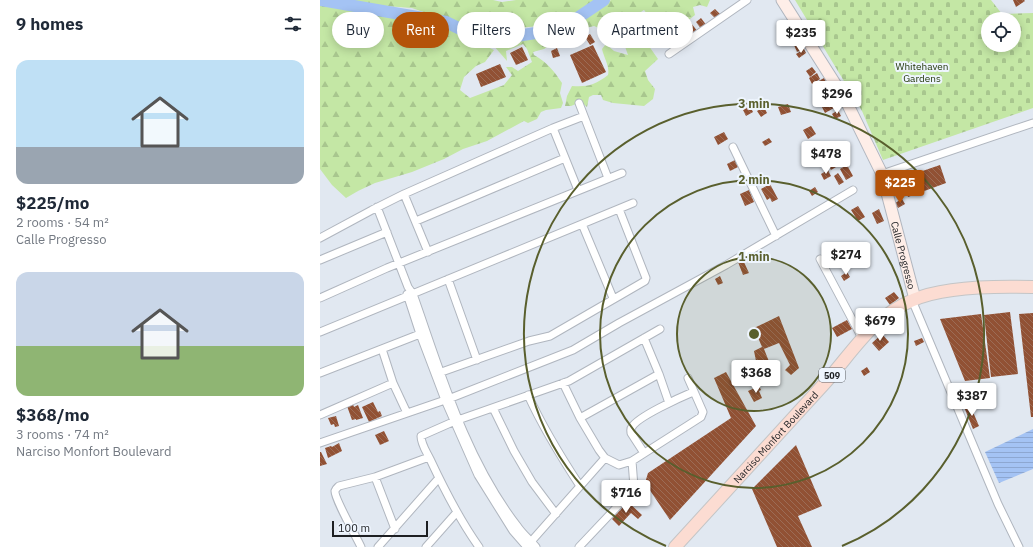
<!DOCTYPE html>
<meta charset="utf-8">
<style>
body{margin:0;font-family:"IBM Plex Sans",sans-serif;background:#f2f2f3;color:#1f2937;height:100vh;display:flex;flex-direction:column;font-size:15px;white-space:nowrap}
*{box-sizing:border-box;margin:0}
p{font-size:13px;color:#747a83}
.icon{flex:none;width:22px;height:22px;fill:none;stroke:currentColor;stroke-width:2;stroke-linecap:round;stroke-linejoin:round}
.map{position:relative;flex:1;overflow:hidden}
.details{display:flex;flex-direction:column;background:#fff;width:320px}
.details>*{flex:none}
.hud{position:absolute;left:12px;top:12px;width:380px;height:36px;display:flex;gap:8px}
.tools{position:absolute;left:661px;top:12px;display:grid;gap:8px}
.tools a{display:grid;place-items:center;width:40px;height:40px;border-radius:50%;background:#fff;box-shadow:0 2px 10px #0003;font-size:20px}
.scale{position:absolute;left:12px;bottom:10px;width:96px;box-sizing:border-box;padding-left:4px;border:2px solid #1d1f22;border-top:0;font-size:11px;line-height:14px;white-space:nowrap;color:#1d1f22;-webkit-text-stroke:3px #eef5fe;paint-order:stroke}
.price{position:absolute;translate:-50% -34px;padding:0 9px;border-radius:4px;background:#fff;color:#222;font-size:13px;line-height:26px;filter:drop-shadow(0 1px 2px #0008)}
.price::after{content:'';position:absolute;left:50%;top:24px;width:12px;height:9px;margin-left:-6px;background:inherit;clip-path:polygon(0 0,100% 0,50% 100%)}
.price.active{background:#b45309;color:#fff}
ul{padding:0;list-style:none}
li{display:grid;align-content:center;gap:8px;height:212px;padding:0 16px}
li span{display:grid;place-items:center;height:124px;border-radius:12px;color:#555}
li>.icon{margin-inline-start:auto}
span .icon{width:72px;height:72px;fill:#fffc;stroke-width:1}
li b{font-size:17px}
h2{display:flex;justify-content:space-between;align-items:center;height:48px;padding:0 16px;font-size:17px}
.pill{padding:0 14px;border-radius:18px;background:#fff;box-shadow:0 2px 10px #0003;font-size:14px;line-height:36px}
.pill.active{background:#b45309;color:#fff}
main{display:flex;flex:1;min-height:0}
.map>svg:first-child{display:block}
</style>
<main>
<section class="details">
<h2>9 homes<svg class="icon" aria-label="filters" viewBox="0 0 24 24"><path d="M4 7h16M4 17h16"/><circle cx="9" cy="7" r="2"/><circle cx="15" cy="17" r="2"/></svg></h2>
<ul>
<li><span style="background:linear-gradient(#bfe0f5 70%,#9aa5b1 0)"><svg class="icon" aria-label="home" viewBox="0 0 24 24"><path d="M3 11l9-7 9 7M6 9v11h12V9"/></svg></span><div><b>$225/mo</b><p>2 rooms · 54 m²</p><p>Calle Progresso</p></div></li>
<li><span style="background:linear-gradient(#c9d6e8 60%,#8fb573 0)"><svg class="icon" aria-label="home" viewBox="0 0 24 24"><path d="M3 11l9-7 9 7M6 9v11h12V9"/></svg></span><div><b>$368/mo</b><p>3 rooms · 74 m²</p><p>Narciso Monfort Boulevard</p></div></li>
</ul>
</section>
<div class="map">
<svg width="713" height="547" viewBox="0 0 713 547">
<defs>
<pattern id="forest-firs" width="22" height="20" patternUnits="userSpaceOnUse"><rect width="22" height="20" fill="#c4e7a5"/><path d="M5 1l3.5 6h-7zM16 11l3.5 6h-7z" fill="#a8c68e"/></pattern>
<pattern id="cemetery-stones" width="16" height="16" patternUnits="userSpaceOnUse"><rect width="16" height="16" fill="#c4e7a5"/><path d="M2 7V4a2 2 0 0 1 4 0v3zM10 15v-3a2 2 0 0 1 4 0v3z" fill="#a8c68e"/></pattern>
<pattern id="water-rules" width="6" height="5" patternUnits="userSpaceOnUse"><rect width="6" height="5" fill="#a4c3f4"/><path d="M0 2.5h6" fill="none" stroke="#8da7d1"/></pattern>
<pattern id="building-back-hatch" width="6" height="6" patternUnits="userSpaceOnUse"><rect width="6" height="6" fill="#915134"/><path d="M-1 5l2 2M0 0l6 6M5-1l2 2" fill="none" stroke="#9c6c56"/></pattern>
</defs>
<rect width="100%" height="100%" fill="#e1e8f1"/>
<path fill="url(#forest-firs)" d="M 10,0 L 173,0 L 182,2 L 196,0 L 275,0 L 257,15 L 240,24 L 198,28 L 191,30 L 157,31 L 92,8 L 26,3 Z
M 291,0 L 390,0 L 387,7 L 380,5 L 373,7 L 375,15 L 365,23 L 357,13 L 348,12 L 339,17 L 339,24 L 346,33 L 335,24 L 324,10 L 310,19 L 338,59 L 325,71 L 328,80 L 335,89 L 333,99 L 324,106 L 293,103 L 283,100 L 281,95 L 273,95 L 269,97 L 267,107 L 261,102 L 251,106 L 245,106 L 247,96 L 252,86 C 268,87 275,85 288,75 C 290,67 284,58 282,49 L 286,44 L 294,51 L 308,55 L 303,41 L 295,26 L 287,25 L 281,29 L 274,26 L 266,28 L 249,46 L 231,44 L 224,49 L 213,52 L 214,55 C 227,62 234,71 242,83 L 240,93 L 243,103 L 241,108 L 226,110 L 221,112 L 217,119 L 208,123 L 204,121 L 167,141 L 143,149 L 124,159 L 92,172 L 55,183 L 38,191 L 26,198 L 12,185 L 0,169 L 0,3 L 125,26 L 174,50 L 165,62 L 156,66 L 144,77 L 140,90 L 150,98 L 184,85 L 192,75 L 186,67 L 192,67 L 198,71 L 212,62 L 207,49 L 203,44 L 186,51 L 187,61 L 173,45 L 243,33 Z"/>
<path fill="url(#cemetery-stones)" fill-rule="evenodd" d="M 475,0 L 671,0 L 682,14 L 713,13 L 713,108 L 563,160 L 542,111 ZM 668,19 L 694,19 L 694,45 L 668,45 Z"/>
<path fill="url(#water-rules)" d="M 713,429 L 713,469 L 679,483 L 665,452 Z"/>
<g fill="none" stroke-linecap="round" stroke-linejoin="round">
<path stroke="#a4c3f4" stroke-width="12" d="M 0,0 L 126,22 L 165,41 L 241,29 L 284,0"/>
</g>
<path fill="url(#building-back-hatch)" d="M 693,0 L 704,0 L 705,1 L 696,7 Z
M 395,9 L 401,15 L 396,19 L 390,13 Z
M 322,13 L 328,20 L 320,27 L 314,19 Z
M 381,18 L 387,26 L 382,30 L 376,22 Z
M 371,23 L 378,32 L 371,37 L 365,28 Z
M 335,27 L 341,35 L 334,39 L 329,32 Z
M 270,34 L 275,42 L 270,45 L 265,37 Z
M 480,42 L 484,49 L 477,52 L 474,45 Z
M 273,45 L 286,72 L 262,83 L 250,55 Z
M 202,47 L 208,60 L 196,65 L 190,53 Z
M 237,48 L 240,56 L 233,58 L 231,51 Z
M 484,49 L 486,53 L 479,58 L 476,54 Z
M 180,64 L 186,77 L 161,87 L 156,74 Z
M 492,67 L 496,72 L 490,77 L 486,71 Z
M 497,73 L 500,79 L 492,84 L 489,78 Z
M 504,78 L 508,85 L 501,89 L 497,82 Z
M 505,89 L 510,100 L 499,105 L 494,94 Z
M 511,101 L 514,106 L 517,104 L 519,108 L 515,110 L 514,108 L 505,113 L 502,107 Z
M 468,104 L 471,112 L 461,115 L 458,107 Z
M 430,106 L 433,112 L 426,116 L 423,110 Z
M 444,107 L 447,113 L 441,117 L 437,111 Z
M 518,110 L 521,116 L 515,119 L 512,114 Z
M 491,126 L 496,134 L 488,139 L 483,130 Z
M 404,132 L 408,139 L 398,145 L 394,137 Z
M 449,138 L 452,142 L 445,146 L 442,142 Z
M 516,152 L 523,163 L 511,170 L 505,159 Z
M 415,160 L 418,167 L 410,171 L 407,164 Z
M 527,165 L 533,176 L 526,180 L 520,169 Z
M 620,165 L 626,183 L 588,197 L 582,178 Z
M 508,170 L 511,176 L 504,180 L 501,174 Z
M 518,173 L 524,182 L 519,185 L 514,176 Z
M 450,184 L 458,199 L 452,202 L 450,198 L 447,200 L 441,189 Z
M 495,187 L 498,192 L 492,196 L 489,191 Z
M 429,190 L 434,202 L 425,206 L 420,194 Z
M 582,199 L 585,204 L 578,208 L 575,203 Z
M 538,206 L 545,217 L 538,221 L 531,210 Z
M 559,209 L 564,221 L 557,224 L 552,213 Z
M 423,260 L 429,273 L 423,275 L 418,262 Z
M 527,272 L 530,277 L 524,281 L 521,276 Z
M 400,276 L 403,283 L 398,285 L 395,279 Z
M 574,292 L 579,298 L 570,305 L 565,298 Z
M 690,312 L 698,374 L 671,377 L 664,315 Z
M 713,313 L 713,417 L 711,417 L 699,314 Z
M 661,314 L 670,378 L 645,381 L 620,319 Z
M 459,316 L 479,368 L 471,375 L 465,370 L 470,365 L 459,343 L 444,349 L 452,369 L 446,371 L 444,365 L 437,366 L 434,351 L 442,347 L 434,328 Z
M 527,320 L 532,329 L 517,337 L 512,328 Z
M 562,334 L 569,342 L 559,351 L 552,343 Z
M 602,338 L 604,342 L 596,346 L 594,341 Z
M 547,367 L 550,372 L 544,376 L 541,371 Z
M 406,372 L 436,426 L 350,520 L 325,483 L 328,473 L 411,418 L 394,378 Z
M 439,386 L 441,390 L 439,391 L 442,398 L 434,402 L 428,391 Z
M 642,386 L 648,399 L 642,402 L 636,388 Z
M 53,402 L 58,412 L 60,411 L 62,416 L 49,422 L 42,407 Z
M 33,404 L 34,407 L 38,405 L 43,418 L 36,420 L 36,419 L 32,420 L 27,406 Z
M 650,405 L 659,426 L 653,429 L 644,407 Z
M 16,416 L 19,426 L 15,427 L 14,424 L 11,425 L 8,418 Z
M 64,431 L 69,441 L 60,445 L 55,435 Z
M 19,443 L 22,451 L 8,458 L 5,448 L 11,446 L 12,447 Z
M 476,445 L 502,506 L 478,516 L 492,547 L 457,547 L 432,489 Z
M 0,452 L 1,452 L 7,464 L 0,466 Z
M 308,502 L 322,515 L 318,519 L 311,513 L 299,526 L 292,519 L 303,507 L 302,506 Z"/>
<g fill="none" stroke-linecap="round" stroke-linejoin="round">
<defs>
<path id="street" d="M 349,54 L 427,0
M 259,103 L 264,116
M 233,128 L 258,190
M 413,147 L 456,236
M 562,174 L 713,123
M 84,194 L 108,252
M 57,207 L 88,287 L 93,294 C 121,373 145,459 198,527 C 203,534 210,540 216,547
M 96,221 L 245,158
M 262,224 L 293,298
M 0,238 L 52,210 L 84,194 L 233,128 L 264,116 L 288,178
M 500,259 L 542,338
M 0,260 L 67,232
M 128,279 L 157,360
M 87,294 L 100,334 L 125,400 L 158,475 L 193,531 L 207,547
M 0,298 L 67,268 L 302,173
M 592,300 L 678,504 L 699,547
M 0,332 L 313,203
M 324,338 L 339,374 L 349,403
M 0,373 L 100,334
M 116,374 L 209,341 L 230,336 L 325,281 L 326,278 L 299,209
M 73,383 L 87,413
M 243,383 L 260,418 L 279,450 L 285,458 L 299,465 L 312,461 L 381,417 L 383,412 L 368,378
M 208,395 C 223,428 241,457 260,486
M 173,408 L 194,451 L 212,482 L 236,514
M 0,415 L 73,383 L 62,349
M 260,418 L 339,374
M 0,443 L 131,398 L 253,350 L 299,323 L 406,265 L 533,190
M 324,453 L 311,433 C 311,430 310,429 312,427 C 317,417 361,397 373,392
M 55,477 L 75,529
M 208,545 L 285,458
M 41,547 C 37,538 14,498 15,491 C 16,488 17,488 19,486 L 55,477 L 109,457
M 58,547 L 118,479
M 106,547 L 137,512
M 159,547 C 139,519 124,489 110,459 C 106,451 101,444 101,436 L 135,421 L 249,381 L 340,329
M 259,547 L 311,492 L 314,487 L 312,461"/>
<g id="secondary">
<path id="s1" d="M 462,0 L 526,101 L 562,174 L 595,299"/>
</g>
<g id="primary">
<path id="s2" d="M 355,547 C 405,493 454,438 504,384 C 532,353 553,316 593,300 C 624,286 679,286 713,287"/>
</g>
</defs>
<use href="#street" stroke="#b0b6bf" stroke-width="9"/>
<use href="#secondary" stroke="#b0b6bf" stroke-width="13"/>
<use href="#primary" stroke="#c4c5c6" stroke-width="14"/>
<use href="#street" stroke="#fff" stroke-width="7"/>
<use href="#secondary" stroke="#feeee8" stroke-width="11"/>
<use href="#primary" stroke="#fcdcd2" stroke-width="12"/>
</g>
<circle cx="434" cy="334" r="77" fill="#595f2d" fill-opacity=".12"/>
<g fill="none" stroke="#595f2d" stroke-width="2">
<circle cx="434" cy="334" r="77"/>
<circle cx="434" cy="334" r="154"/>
<path d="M346 546A230 230 0 1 1 522 546"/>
</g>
<g text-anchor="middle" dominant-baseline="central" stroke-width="4" stroke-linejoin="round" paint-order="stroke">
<rect fill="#eef5fe" stroke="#5c5f64" stroke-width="1" x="499" y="368" width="26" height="14" rx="3"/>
<g font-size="9" font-weight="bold" fill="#1d1f22">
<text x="512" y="375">509</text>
</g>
<g font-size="10" fill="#1c3102" stroke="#eef5fe">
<text x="602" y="66">Whitehaven<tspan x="602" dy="12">Gardens</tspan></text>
</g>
<g font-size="10" fill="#1d1f22" stroke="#eef5fe">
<text stroke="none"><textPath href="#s1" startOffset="285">Calle Progresso</textPath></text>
<text stroke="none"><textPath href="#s2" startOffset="149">Narciso Monfort Boulevard</textPath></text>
</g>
</g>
<circle cx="434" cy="334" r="6" fill="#595f2d" stroke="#eef5fe" stroke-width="2"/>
<g font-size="12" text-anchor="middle" font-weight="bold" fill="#595f2d" stroke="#eef5fe" stroke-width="4" stroke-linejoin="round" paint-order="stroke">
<text x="434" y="108">3 min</text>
<text x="434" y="184">2 min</text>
<text x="434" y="261">1 min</text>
</g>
</svg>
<div class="tools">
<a><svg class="icon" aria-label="locate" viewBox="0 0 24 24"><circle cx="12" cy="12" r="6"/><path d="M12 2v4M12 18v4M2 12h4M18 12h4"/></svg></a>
</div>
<div class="scale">100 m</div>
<b class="price" style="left:481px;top:54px">$235</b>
<b class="price" style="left:517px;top:115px">$296</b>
<b class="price" style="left:506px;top:175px">$478</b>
<b class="price active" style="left:580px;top:204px">$225</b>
<b class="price" style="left:526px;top:276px">$274</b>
<b class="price" style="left:560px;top:342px">$679</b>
<b class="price" style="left:436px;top:394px">$368</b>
<b class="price" style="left:652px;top:417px">$387</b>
<b class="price" style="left:306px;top:514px">$716</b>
<div class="hud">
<a class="pill">Buy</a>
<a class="pill active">Rent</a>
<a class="pill">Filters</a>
<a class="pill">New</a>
<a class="pill">Apartment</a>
</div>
</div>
</main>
